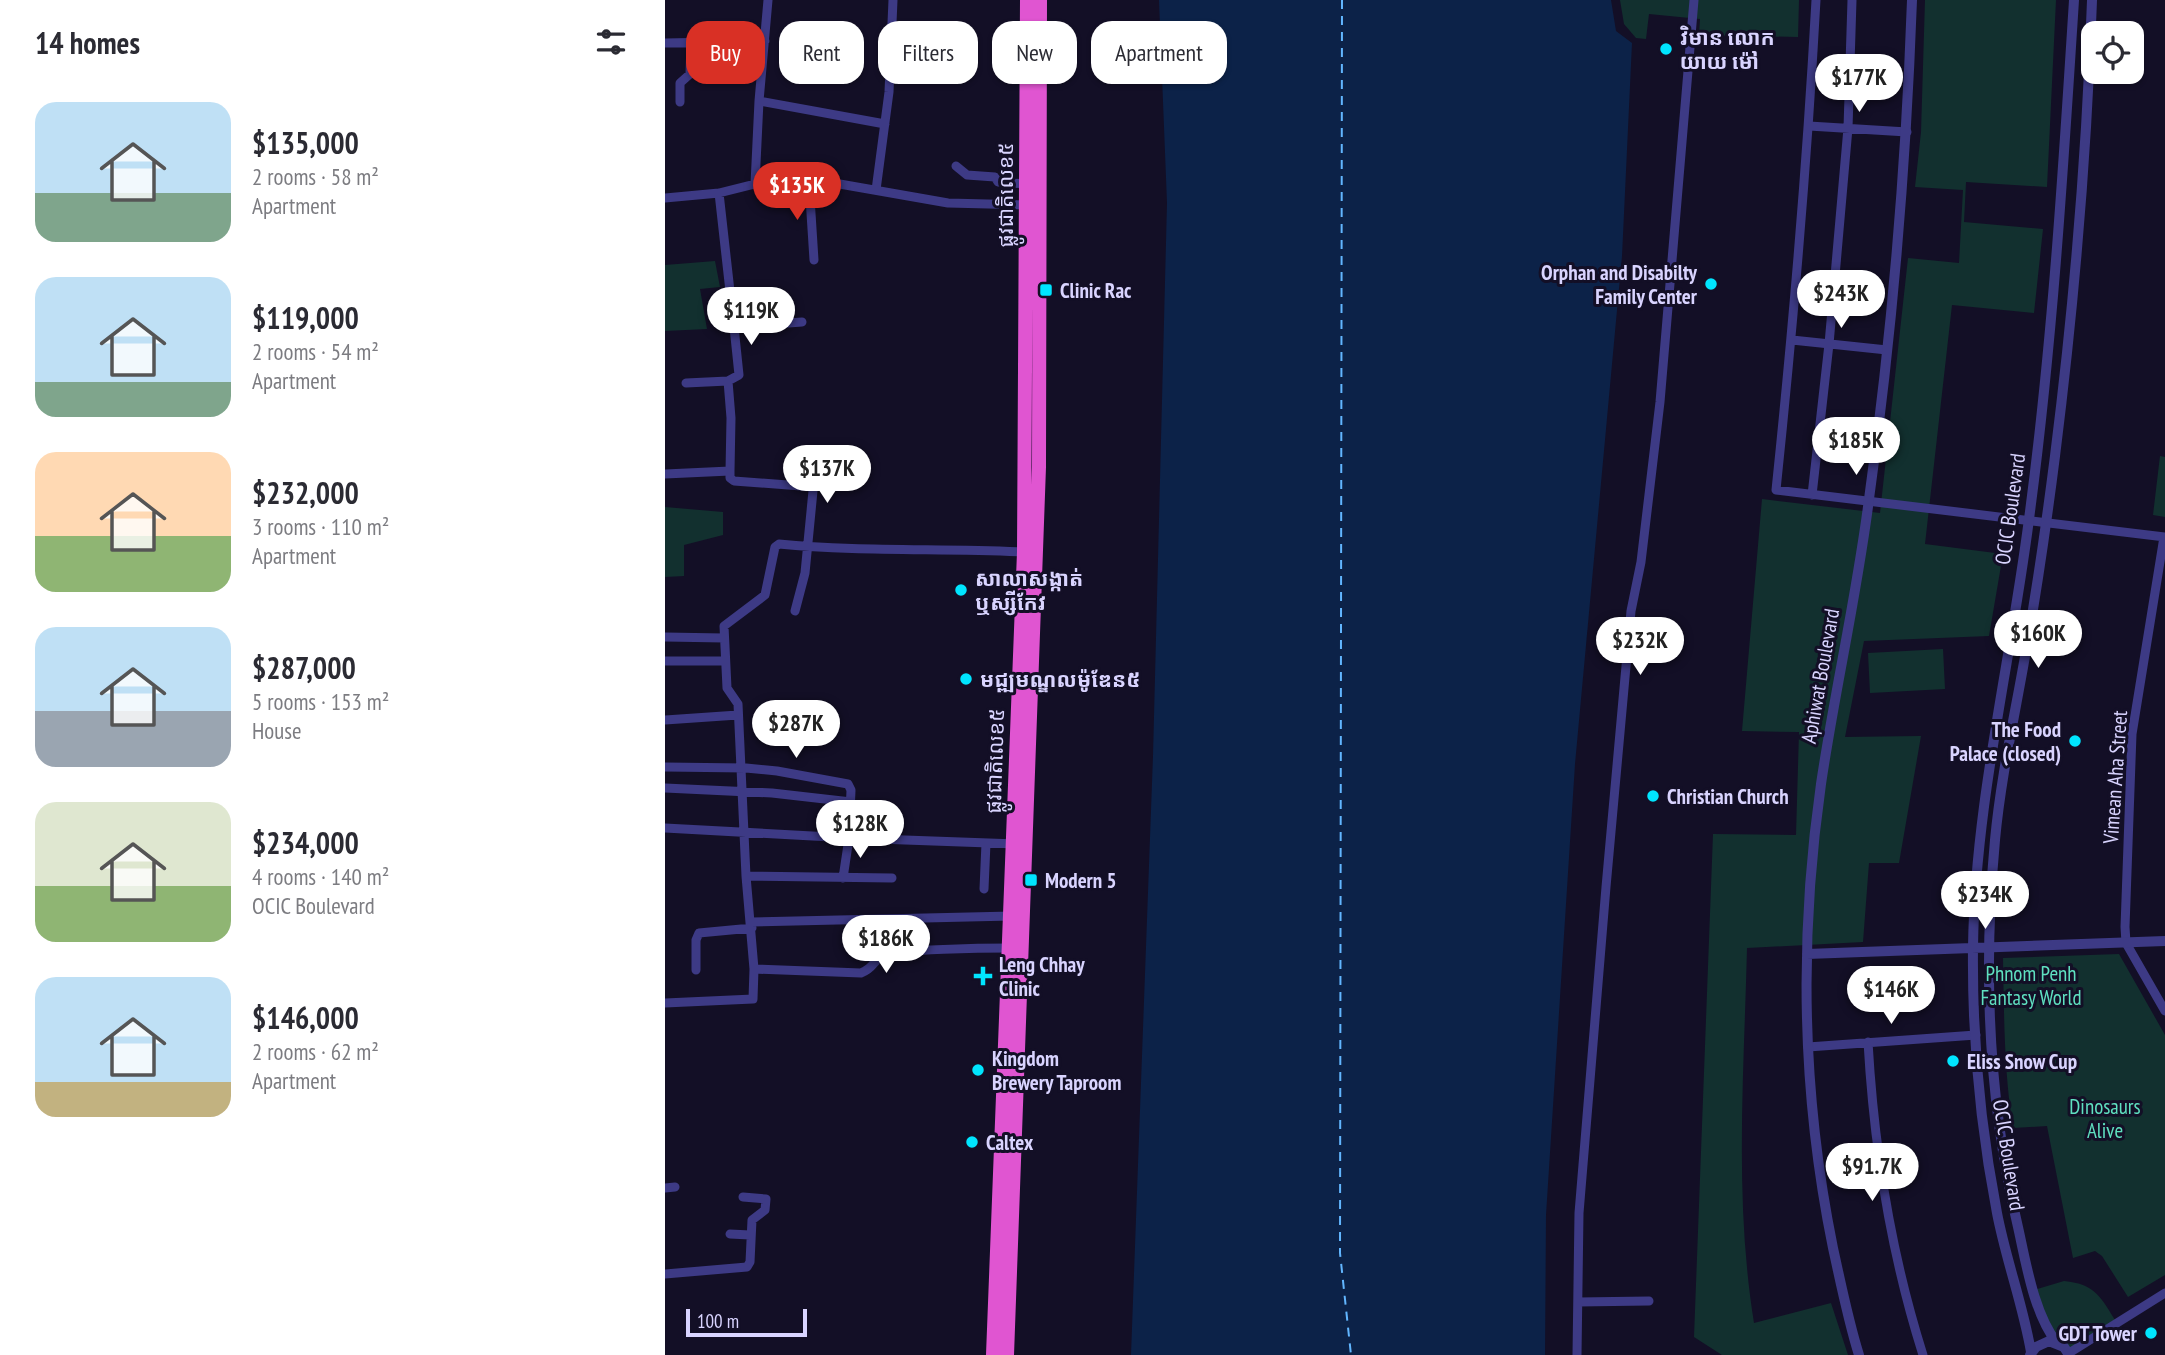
<!DOCTYPE html>
<meta charset="utf-8">
<style>
body{margin:0;font-family:"PT Sans Narrow","Noto Sans Khmer",sans-serif;background:#f7f7f7;color:#2b2b33;height:100vh;display:flex;flex-direction:column;font-size:26px;white-space:nowrap}
*{box-sizing:border-box;margin:0}
p{font-size:23px;color:#7c7c81}
.icon{flex:none;width:38px;height:38px;fill:none;stroke:currentColor;stroke-width:2;stroke-linecap:round;stroke-linejoin:round}
.map{position:relative;flex:1;overflow:hidden}
.details{display:flex;flex-direction:column;background:#fff;width:665px}
.details>*{flex:none}
.hud{position:absolute;left:21px;top:21px;width:665px;height:63px;display:flex;gap:14px}
.buttons{position:absolute;left:1416px;top:21px;display:grid;gap:14px}
.buttons a{display:grid;place-items:center;width:63px;height:63px;border-radius:14px;background:#fff;box-shadow:0 2px 5px #0004;font-size:35px}
.scale{position:absolute;left:21px;bottom:18px;width:121px;box-sizing:border-box;padding-left:7px;border:4px solid #d9d4ff;border-top:0;font-size:19px;line-height:24px;white-space:nowrap;color:#d9d4ff;-webkit-text-stroke:5px #130f26;paint-order:stroke}
.price{position:absolute;translate:-50% -60px;padding:0 16px;border-radius:24px;background:#fff;color:#222;font-size:23px;line-height:46px;filter:drop-shadow(0 2px 4px #0008)}
.price::after{content:'';position:absolute;left:50%;top:42px;width:21px;height:16px;margin-left:-10px;background:inherit;clip-path:polygon(0 0,100% 0,50% 100%)}
.price.on{background:#d93025;color:#fff}
ul{padding:0;list-style:none}
li{display:flex;align-items:center;gap:21px;height:175px;padding:0 35px}
li span{display:grid;place-items:center;flex:none;width:196px;height:140px;border-radius:21px;color:#555}
li>.icon{margin-inline-start:auto}
span .icon{width:84px;height:84px;fill:#fffc;stroke-width:1}
li b{font-size:30px}
h2{display:flex;justify-content:space-between;align-items:center;height:84px;padding:0 35px;font-size:30px}
.pill{padding:0 24px;border-radius:21px;background:#fff;box-shadow:0 2px 5px #0004;font-size:24px;line-height:63px}
.pill.on{background:#d93025;color:#fff}
main{display:flex;flex:1;min-height:0}
.map>svg:first-child{display:block}
</style>
<main>
<section class="details">
<h2>14 homes<svg class="icon" aria-label="filters" viewBox="0 0 24 24"><path d="M4 7h16M4 17h16"/><circle cx="9" cy="7" r="2"/><circle cx="15" cy="17" r="2"/></svg></h2>
<ul>
<li><span style="background:linear-gradient(#bfe0f5 65%,#7fa58c 0)"><svg class="icon" aria-label="home" viewBox="0 0 24 24"><path d="M3 11l9-7 9 7M6 9v11h12V9"/></svg></span><div><b>$135,000</b><p>2 rooms · 58 m²</p><p>Apartment</p></div></li>
<li><span style="background:linear-gradient(#bfe0f5 75%,#7fa58c 0)"><svg class="icon" aria-label="home" viewBox="0 0 24 24"><path d="M3 11l9-7 9 7M6 9v11h12V9"/></svg></span><div><b>$119,000</b><p>2 rooms · 54 m²</p><p>Apartment</p></div></li>
<li><span style="background:linear-gradient(#ffd9b3 60%,#8fb573 0)"><svg class="icon" aria-label="home" viewBox="0 0 24 24"><path d="M3 11l9-7 9 7M6 9v11h12V9"/></svg></span><div><b>$232,000</b><p>3 rooms · 110 m²</p><p>Apartment</p></div></li>
<li><span style="background:linear-gradient(#bfe0f5 60%,#9aa5b1 0)"><svg class="icon" aria-label="home" viewBox="0 0 24 24"><path d="M3 11l9-7 9 7M6 9v11h12V9"/></svg></span><div><b>$287,000</b><p>5 rooms · 153 m²</p><p>House</p></div></li>
<li><span style="background:linear-gradient(#dfe7d0 60%,#8fb573 0)"><svg class="icon" aria-label="home" viewBox="0 0 24 24"><path d="M3 11l9-7 9 7M6 9v11h12V9"/></svg></span><div><b>$234,000</b><p>4 rooms · 140 m²</p><p>OCIC Boulevard</p></div></li>
<li><span style="background:linear-gradient(#bfe0f5 75%,#c2b280 0)"><svg class="icon" aria-label="home" viewBox="0 0 24 24"><path d="M3 11l9-7 9 7M6 9v11h12V9"/></svg></span><div><b>$146,000</b><p>2 rooms · 62 m²</p><p>Apartment</p></div></li>
</ul>
</section>
<div class="map">
<svg width="1500" height="1355" viewBox="0 0 1500 1355">
<rect width="100%" height="100%" fill="#130f26"/>
<path fill="#12302f" d="M 955,0 L 1134,0 L 1133,37 L 1034,35 L 1035,19 L 984,14 L 981,39 L 971,38 L 959,24 Z
M 1260,0 L 1391,0 L 1382,187 L 1301,182 L 1299,222 L 1378,229 L 1369,313 L 1287,305 L 1260,544 L 1338,554 L 1324,636 L 1199,641 L 1180,737 L 1256,736 L 1234,863 L 1204,863 L 1198,942 L 1082,948 C 1079,1074 1069,1199 1089,1323 L 1166,1303 L 1183,1355 L 1057,1355 L 1029,1337 L 1048,834 L 1131,835 L 1134,732 L 1077,731 L 1097,499 L 1215,513 L 1243,258 L 1294,263 L 1298,190 L 1250,187 L 1256,132 Z
M 50,261 L 55,287 L 35,289 L 42,329 L 0,331 L 0,265 Z
M 1495,456 L 1500,457 L 1500,517 L 1488,515 Z
M 0,507 L 58,512 L 58,535 L 19,545 L 19,576 L 0,577 Z
M 1278,649 L 1280,689 L 1205,693 L 1203,653 Z
M 1454,954 L 1500,1035 L 1500,1275 L 1463,1297 L 1437,1256 L 1430,1251 L 1408,1258 L 1382,1126 L 1348,1128 C 1339,1072 1339,1014 1338,958 Z
M 1399,1281 C 1431,1284 1436,1298 1452,1323 L 1404,1353 L 1392,1343 L 1369,1290 Z"/>
<path fill="#0c2248" d="M 494,0 L 946,0 L 951,31 L 967,43 L 957,256 L 910,764 L 881,1215 L 880,1355 L 466,1355 L 488,756 L 502,203 Z"/>
<g fill="none" stroke-linecap="round" stroke-linejoin="round">
<path stroke="#62b6ff" stroke-width="2" stroke-dasharray="9 7" stroke-linecap="butt" d="M 677,0 L 675,1253 L 686,1355"/>
<path stroke="#3d3a85" stroke-width="9" d="M 1151,0 C 1142,164 1128,327 1111,490 L 1500,537
M 0,43 L 100,41
M 225,55 L 282,52
M 94,101 L 220,124
M 15,102 L 15,83 L 25,74 L 26,43
M 1144,126 L 1242,132
M 291,166 L 302,175 L 330,177 L 333,182 L 361,184
M 144,182 L 149,260
M 90,184 L 94,101 L 103,0
M 211,190 L 224,92 L 228,0
M 54,193 L 69,327
M 0,198 L 54,193 L 90,184 L 144,182 L 169,183 L 283,203 L 363,205
M 1127,340 L 1222,350
M 63,381 L 74,375 L 69,327 L 137,322
M 21,383 L 63,381 L 66,418 L 65,471
M 0,474 L 65,471 L 65,478 L 69,481 L 149,487
M 1147,495 L 1164,344 L 1183,128 L 1187,0
M 1499,537 L 1467,734 L 1460,927 L 1461,943 L 1500,1011
M 130,611 L 140,573 L 151,460
M 0,637 L 59,638
M 0,661 L 60,661
M 0,720 L 73,715
M 0,767 L 81,768 L 112,771 L 183,784 L 186,790 L 184,838 L 178,878
M 0,788 L 107,793 L 186,802
M 0,828 L 184,838 L 352,844
M 81,876 L 227,878
M 319,889 L 321,843
M 86,922 L 347,916
M 89,969 L 196,973 C 209,968 208,961 217,956 C 229,949 326,948 346,948
M 31,970 L 31,940 L 34,933 L 87,928
M 0,1003 L 88,999 L 89,969 L 81,876 L 73,704 L 62,688 L 59,626 L 100,595 L 110,547 L 114,544 C 195,552 277,548 359,552
M 1203,1042 C 1209,1148 1226,1254 1258,1355
M 1143,1047 L 1311,1035
M 0,1188 L 10,1187
M 65,1234 L 85,1235
M 0,1274 L 82,1267 L 85,1262 L 87,1220 L 100,1210 L 101,1199 L 78,1197
M 913,1302 L 984,1301
M 1404,1353 L 1500,1293
M 912,1355 L 914,1213 L 941,887 L 966,611 L 976,562 L 995,402 L 1029,0"/>
<path stroke="#3d3a85" stroke-width="10" d="M 1142,954 L 1500,941
M 1392,1343 C 1369,1314 1361,1263 1353,1227 C 1323,1101 1318,970 1330,840 C 1336,775 1351,710 1362,645 C 1373,582 1382,519 1390,456 C 1409,305 1422,152 1427,0
M 1366,1352 C 1358,1305 1341,1260 1332,1213 C 1315,1125 1307,1036 1308,947 C 1310,803 1346,661 1364,519 C 1387,347 1398,173 1409,0
M 1194,1355 C 1183,1320 1176,1284 1168,1248 C 1137,1096 1134,938 1156,784 C 1170,689 1192,595 1204,499 C 1227,334 1241,167 1247,0
M 1365,1355 L 1371,1347 L 1384,1341 L 1399,1347 L 1404,1355"/>
<path stroke="#e055d1" stroke-width="14" d="M 328,1355 L 359,552 L 362,0
M 342,1355 L 374,467 L 375,0"/>
</g>
<g fill="#00e5ff" stroke="#130f26" stroke-width="2.5">
<circle cx="1001" cy="49" r="7"/>
<circle cx="1046" cy="284" r="7"/>
<rect x="374" y="283" width="14" height="14" rx="3.5"/>
<circle cx="296" cy="590" r="7"/>
<circle cx="301" cy="679" r="7"/>
<circle cx="1410" cy="741" r="7"/>
<circle cx="988" cy="796" r="7"/>
<rect x="359" y="873" width="14" height="14" rx="3.5"/>
<path d="M314.5 965.5h7v7h7v7h-7v7h-7v-7h-7v-7h7z"/>
<circle cx="1288" cy="1061" r="7"/>
<circle cx="313" cy="1070" r="7"/>
<circle cx="307" cy="1142" r="7"/>
<circle cx="1486" cy="1333" r="7"/>
</g>
<g text-anchor="middle" dominant-baseline="central" stroke-width="6" stroke-linejoin="round" paint-order="stroke">
<g font-size="21" font-weight="bold" fill="#d9d4ff" stroke="#130f26" text-anchor="start">
<text x="1015" y="37">វិមាន លោក<tspan x="1015" dy="24">យាយ ម៉ៅ</tspan></text>
<text x="1032" y="272" text-anchor="end">Orphan and Disabilty<tspan x="1032" dy="24">Family Center</tspan></text>
<text x="395" y="290">Clinic Rac</text>
<text x="310" y="578">សាលាសង្កាត់<tspan x="310" dy="24">ឬស្សីកែវ</tspan></text>
<text x="315" y="679">មជ្ឍមណ្ឌលម៉ូឌែន៥</text>
<text x="1396" y="729" text-anchor="end">The Food<tspan x="1396" dy="24">Palace (closed)</tspan></text>
<text x="1002" y="796">Christian Church</text>
<text x="380" y="880">Modern 5</text>
<text x="334" y="964">Leng Chhay<tspan x="334" dy="24">Clinic</tspan></text>
<text x="327" y="1058">Kingdom<tspan x="327" dy="24">Brewery Taproom</tspan></text>
<text x="1302" y="1061">Eliss Snow Cup</text>
<text x="321" y="1142">Caltex</text>
<text x="1472" y="1333" text-anchor="end">GDT Tower</text>
</g>
<g font-size="21" fill="#d9d4ff" stroke="#130f26">
<text transform="translate(340 195) rotate(-90)">ផ្លូវជាតិលេខ៥</text>
<text transform="translate(1345 509) rotate(-82)">OCIC Boulevard</text>
<text transform="translate(1155 676) rotate(-80)">Aphiwat Boulevard</text>
<text transform="translate(330 761) rotate(-88)">ផ្លូវជាតិលេខ៥</text>
<text transform="translate(1450 777) rotate(-86)">Vimean Aha Street</text>
<text transform="translate(1344 1155) rotate(81)">OCIC Boulevard</text>
</g>
<g font-size="21" fill="#5fe0c0" stroke="#130f26">
<text x="1366" y="973">Phnom Penh<tspan x="1366" dy="24">Fantasy World</tspan></text>
<text x="1440" y="1106">Dinosaurs<tspan x="1440" dy="24">Alive</tspan></text>
</g>
</g>
</svg>
<div class="buttons">
<a><svg class="icon" aria-label="locate" viewBox="0 0 24 24"><circle cx="12" cy="12" r="6"/><path d="M12 2v4M12 18v4M2 12h4M18 12h4"/></svg></a>
</div>
<div class="scale">100 m</div>
<b class="price" style="left:1194px;top:114px">$177K</b>
<b class="price on" style="left:132px;top:222px">$135K</b>
<b class="price" style="left:1176px;top:330px">$243K</b>
<b class="price" style="left:86px;top:347px">$119K</b>
<b class="price" style="left:1191px;top:477px">$185K</b>
<b class="price" style="left:162px;top:505px">$137K</b>
<b class="price" style="left:1373px;top:670px">$160K</b>
<b class="price" style="left:975px;top:677px">$232K</b>
<b class="price" style="left:131px;top:760px">$287K</b>
<b class="price" style="left:195px;top:860px">$128K</b>
<b class="price" style="left:1320px;top:931px">$234K</b>
<b class="price" style="left:221px;top:975px">$186K</b>
<b class="price" style="left:1226px;top:1026px">$146K</b>
<b class="price" style="left:1207px;top:1203px">$91.7K</b>
<div class="hud">
<a class="pill on">Buy</a>
<a class="pill">Rent</a>
<a class="pill">Filters</a>
<a class="pill">New</a>
<a class="pill">Apartment</a>
</div>
</div>
</main>
